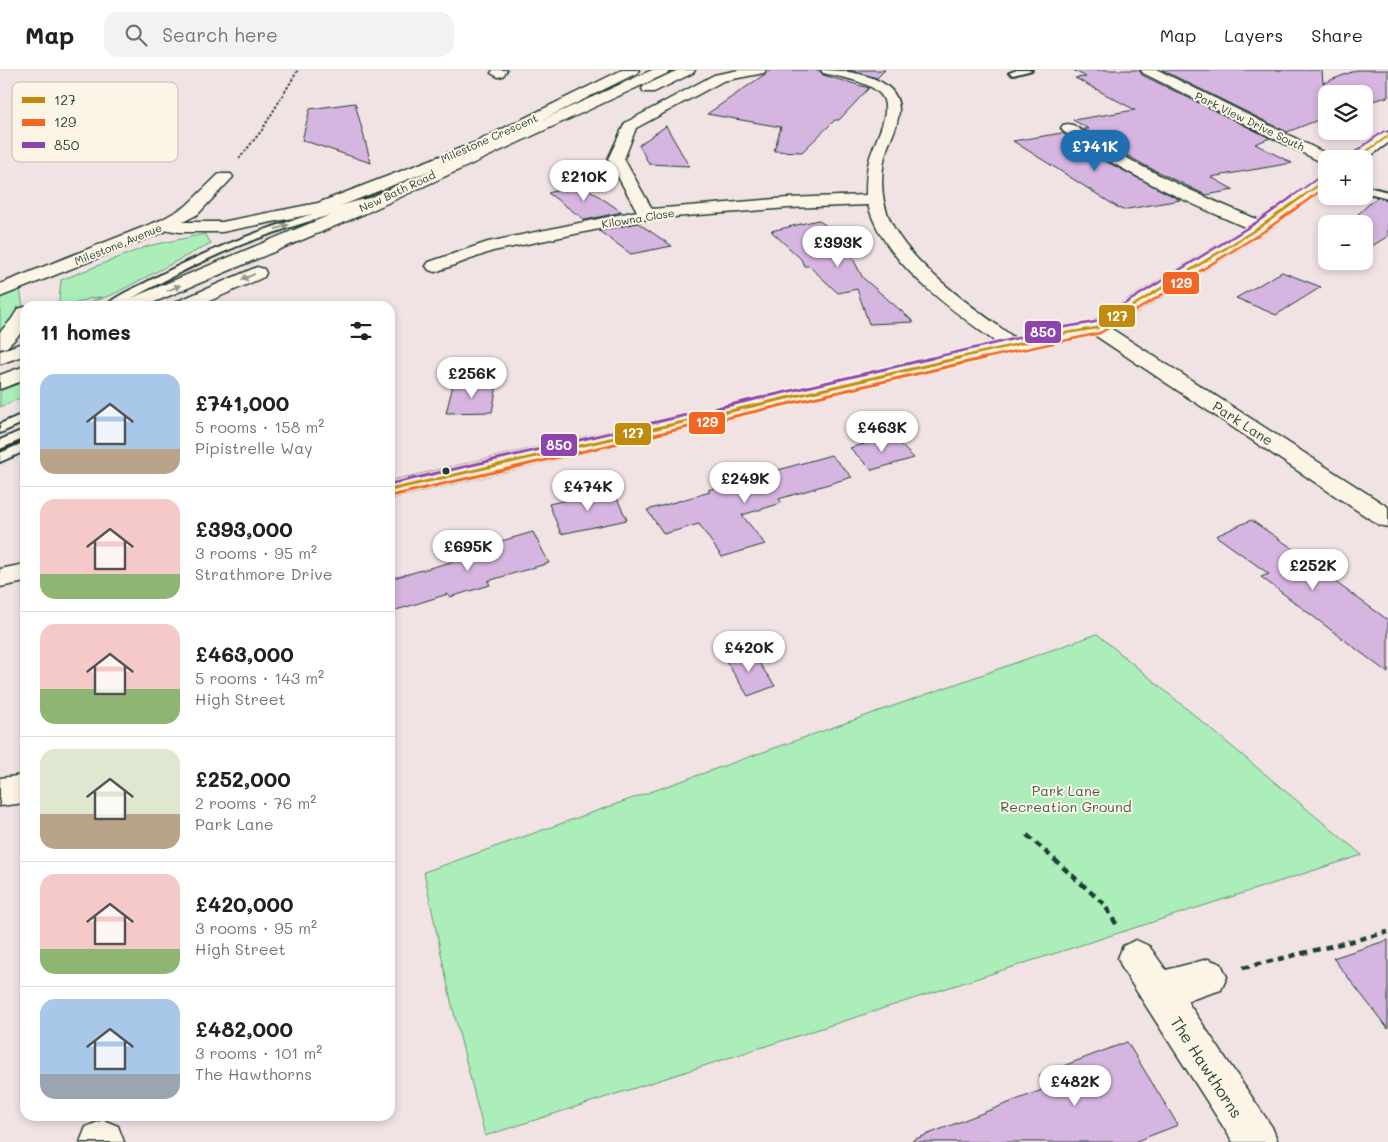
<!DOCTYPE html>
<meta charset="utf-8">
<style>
body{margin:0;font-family:Mali,sans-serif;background:#f2f2f2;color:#202124;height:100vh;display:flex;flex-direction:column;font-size:19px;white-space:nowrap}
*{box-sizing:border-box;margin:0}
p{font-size:16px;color:#757577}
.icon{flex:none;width:28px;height:28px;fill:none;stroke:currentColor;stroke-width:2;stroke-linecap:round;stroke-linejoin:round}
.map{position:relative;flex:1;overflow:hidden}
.side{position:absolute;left:20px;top:231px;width:375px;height:820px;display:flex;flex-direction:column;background:#fff;border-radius:15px;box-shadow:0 2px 8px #0003}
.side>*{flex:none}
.controls{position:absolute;left:1318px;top:15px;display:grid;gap:10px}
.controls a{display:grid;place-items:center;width:55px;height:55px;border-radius:10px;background:#fff;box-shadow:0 2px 8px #0003;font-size:25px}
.price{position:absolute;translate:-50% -42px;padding:0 11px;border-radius:18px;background:#fff;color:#222;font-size:16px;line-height:32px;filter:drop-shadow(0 1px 2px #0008)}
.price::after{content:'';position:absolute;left:50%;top:30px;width:15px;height:11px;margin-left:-8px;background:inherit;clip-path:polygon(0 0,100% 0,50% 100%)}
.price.current{background:#1f6fb2;color:#fff}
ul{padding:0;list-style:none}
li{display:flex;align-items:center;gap:15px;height:125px;padding:0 20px}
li+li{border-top:1px solid #e0e0e0}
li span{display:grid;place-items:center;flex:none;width:140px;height:100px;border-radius:15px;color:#555}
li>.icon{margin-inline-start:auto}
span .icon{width:60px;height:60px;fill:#fffc;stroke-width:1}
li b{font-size:21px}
h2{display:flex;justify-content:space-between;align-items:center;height:60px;padding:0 20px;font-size:21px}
header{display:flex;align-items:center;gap:30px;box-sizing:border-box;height:70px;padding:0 25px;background:#fff;border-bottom:1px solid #e0e0e0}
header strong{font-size:24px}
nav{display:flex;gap:28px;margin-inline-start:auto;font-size:18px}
.search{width:350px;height:45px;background:#f2f2f2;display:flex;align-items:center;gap:12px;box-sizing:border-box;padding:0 18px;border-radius:15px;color:#757577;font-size:19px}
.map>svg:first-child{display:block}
</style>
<header>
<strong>Map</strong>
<div class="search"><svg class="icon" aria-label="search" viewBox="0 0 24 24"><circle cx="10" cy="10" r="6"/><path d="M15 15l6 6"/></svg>Search here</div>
<nav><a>Map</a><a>Layers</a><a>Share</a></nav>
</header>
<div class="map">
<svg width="1388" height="1072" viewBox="0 0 1388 1072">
<rect width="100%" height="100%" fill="#f1e2e4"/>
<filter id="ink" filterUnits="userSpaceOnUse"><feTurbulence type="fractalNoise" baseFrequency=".02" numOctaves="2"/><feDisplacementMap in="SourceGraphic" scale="10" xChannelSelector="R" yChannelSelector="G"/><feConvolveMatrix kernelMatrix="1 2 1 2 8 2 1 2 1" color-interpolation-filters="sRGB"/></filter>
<g filter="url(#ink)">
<path fill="#abeeb9" stroke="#659676" d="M 205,164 L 211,173 L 112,225 C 101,227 92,236 81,236 L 102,227 L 92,228 L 68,236 L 45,236 L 59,231 L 61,210 L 148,176 Z
M 20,219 L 23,237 L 17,248 L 12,250 L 0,261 L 0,226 Z
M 25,311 L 25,326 L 0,337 L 0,321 Z
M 1097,564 L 1362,785 L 485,1066 L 451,931 L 424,802 Z"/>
<path fill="#d6b5e0" stroke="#1f3d34" d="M 771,0 L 819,0 L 823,5 L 869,18 L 839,50 L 835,50 L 802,82 L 774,81 L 781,57 L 707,44 Z
M 847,0 L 885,0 L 877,8 Z
M 1073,0 L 1139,0 L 1142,5 L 1270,68 L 1255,74 L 1292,93 L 1211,107 L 1234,120 L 1206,125 L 1144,95 L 1083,59 L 1089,59 L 1073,50 L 1135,40 L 1075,8 L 1086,7 Z
M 1162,0 L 1322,0 L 1323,13 L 1357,0 L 1388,0 L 1388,27 L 1364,33 L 1364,24 L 1326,24 L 1326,47 L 1287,62 Z
M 355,33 L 371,93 L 302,70 L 310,39 Z
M 666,56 L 689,96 L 649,94 L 639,75 Z
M 1062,63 L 1107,92 L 1180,130 L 1122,140 L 1013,71 Z
M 581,114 L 622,142 L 585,150 L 548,123 Z
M 1377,127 L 1388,130 L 1388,166 L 1364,181 L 1364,154 L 1347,154 Z
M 818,150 L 841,166 L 863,208 L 914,252 L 869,254 L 857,219 L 838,223 L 809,196 L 804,196 L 801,189 L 771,161 Z
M 638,153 L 672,176 L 631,184 L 599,161 Z
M 1282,202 L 1321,217 L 1276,245 L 1236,228 Z
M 453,315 L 497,315 L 492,342 L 446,343 Z
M 892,366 L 914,388 L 872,400 L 850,378 Z
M 831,385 L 852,407 L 779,429 L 782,433 L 742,445 L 765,474 L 722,487 L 699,454 L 664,464 L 647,440 L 710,422 L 708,420 Z
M 613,420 L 627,450 L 561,464 L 549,434 Z
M 1251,450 L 1295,480 L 1292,481 L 1388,550 L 1388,603 L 1261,507 L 1269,504 L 1216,466 Z
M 533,462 L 549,493 L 488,511 L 490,515 L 450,527 L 448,524 L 390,542 L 390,509 L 487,482 L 484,476 Z
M 750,580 L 775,616 L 748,626 L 724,588 Z
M 1388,870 L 1388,959 L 1333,888 Z
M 1127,972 L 1178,1055 L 1134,1072 L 913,1072 L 913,1070 L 1047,1018 L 1039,1005 Z"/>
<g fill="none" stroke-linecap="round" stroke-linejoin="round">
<defs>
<path id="service" d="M 1017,0 L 1032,0 L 1013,5 L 1009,3 Z
M 1364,116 L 1388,122 L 1388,128 L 1364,122 Z
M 373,127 L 376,128 L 376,132 C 330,145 283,158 238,176 C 196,193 157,214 118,236 L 106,236 C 115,226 133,219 145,213 C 217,174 294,147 373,127 Z
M 25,343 L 25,352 L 0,363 L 0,354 Z
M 25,359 L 25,368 L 0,379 L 0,370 Z
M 25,372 L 25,381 L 0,392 L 0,383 Z"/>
<path id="minor" d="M 493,0 L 507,0 L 503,6 L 498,7 L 491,3 Z
M 622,0 L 639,0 L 637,3 L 484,79 L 328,141 L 222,162 L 180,162 L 168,160 L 0,227 L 0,214 L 161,150 L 186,136 L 219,104 L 231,104 L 233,107 L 198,144 L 183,152 L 222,152 L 318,133 L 474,73 Z
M 739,0 L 766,0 L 764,3 L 723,11 L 636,58 L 624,89 L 652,139 L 788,128 L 866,125 C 866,114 866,102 869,91 C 873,73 894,41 881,25 C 870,11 839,7 823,3 L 821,0 C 846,0 898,5 899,39 C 899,53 892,66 887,79 C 880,101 880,129 890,150 C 910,196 980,242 1020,272 L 1023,276 L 1020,280 L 1013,282 L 1006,280 C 957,242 886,198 868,135 L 788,138 L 647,149 L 493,181 L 435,202 L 429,200 L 426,196 L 429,192 L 488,172 L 637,141 L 608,89 L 625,53 L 714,5 Z
M 1141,0 L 1158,0 L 1331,86 L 1334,89 L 1326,89 L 1326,94 L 1321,92 L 1143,3 Z
M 1068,54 L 1073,55 C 1133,96 1199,125 1266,153 L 1269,157 L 1266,161 L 1260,162 L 1254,161 C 1187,132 1122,103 1063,61 L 1061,58 L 1063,55 Z
M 25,237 L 25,259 L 7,277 L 0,279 L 0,262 L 11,250 L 18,239 Z
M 1097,252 L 1104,254 L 1388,437 L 1388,457 L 1379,455 L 1090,262 L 1087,258 L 1090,254 Z
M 25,705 L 25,733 L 0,736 L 0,708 Z
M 1136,870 L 1149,876 L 1166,900 L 1208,889 L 1221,894 L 1227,907 L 1221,920 L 1187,931 L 1272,1057 L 1278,1072 L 1233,1072 L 1123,900 L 1118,888 L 1123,876 Z
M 103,1050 L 118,1056 L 124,1072 L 80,1072 L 86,1057 Z"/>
<path id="primary" d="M 652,0 L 670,0 L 668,3 L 366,143 L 145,236 L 119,236 L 122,232 L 354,135 Z
M 678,0 L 695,0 L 693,3 L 654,22 L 644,22 L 642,19 L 644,16 Z
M 1388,62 L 1388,73 L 1364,91 L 1364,89 L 1348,89 L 1383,63 Z
M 1326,105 L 1326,117 L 1266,161 L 1104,262 L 1066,269 L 390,428 L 390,412 L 1066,257 L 1091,253 L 1254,153 L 1320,107 Z
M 257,197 L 264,199 L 266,203 L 264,207 L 198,236 L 173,236 L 176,232 Z
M 25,272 L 25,285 L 0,294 L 0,281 Z
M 25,296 L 25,310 L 0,319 L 0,305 Z
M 25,494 L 25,512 L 0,517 L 0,499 Z"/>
</defs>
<use href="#service" stroke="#1f3d34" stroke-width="4"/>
<use href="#minor" stroke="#1f3d34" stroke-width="3"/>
<use href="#primary" stroke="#1f3d34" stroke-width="3"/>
<path stroke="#1f3d34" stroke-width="2" stroke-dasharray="2.5 2" stroke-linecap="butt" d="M 239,89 L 262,60 L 298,0"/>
<path stroke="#1f3d34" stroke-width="4.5" stroke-dasharray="7 5" stroke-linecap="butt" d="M 1027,765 L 1104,834 L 1118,857
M 1243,898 L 1388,862"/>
<use href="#service" fill="#fcf5e5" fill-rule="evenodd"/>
<use href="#minor" fill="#fcf5e5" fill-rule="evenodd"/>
<use href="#primary" fill="#fcf5e5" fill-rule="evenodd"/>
<defs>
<path id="bus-1-far2" d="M 1356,89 L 1388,66
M 1300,128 L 1326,110"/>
<path id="bus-1-far1" d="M 953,289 L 1066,263 L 1097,258 L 1260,157 L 1302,127"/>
<path id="bus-1" d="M 390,420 L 959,288"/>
<path id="bus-2-far2" d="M 1310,128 L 1326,117"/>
<path id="bus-2-far1" d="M 980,289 L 1100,263 L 1263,162 L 1312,127"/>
<path id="bus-2" d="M 391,426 L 985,288"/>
<path id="bus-3-far2" d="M 1352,84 L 1384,61
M 1290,128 L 1322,105"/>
<path id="bus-3-far1" d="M 927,289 L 1065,257 L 1095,252 L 1257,152 L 1292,127"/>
<path id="bus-3" d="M 390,414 L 932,288"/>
</defs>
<use href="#bus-1-far2" stroke="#fcf5e5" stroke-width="4"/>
<use href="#bus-1-far1" stroke="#fcf5e5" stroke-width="5"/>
<use href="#bus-1" stroke="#fcf5e5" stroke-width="6"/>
<use href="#bus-2-far2" stroke="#fcf5e5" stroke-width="4"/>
<use href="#bus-2-far1" stroke="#fcf5e5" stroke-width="5"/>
<use href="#bus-2" stroke="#fcf5e5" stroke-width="6"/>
<use href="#bus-3-far2" stroke="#fcf5e5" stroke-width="4"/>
<use href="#bus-3-far1" stroke="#fcf5e5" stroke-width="5"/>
<use href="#bus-3" stroke="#fcf5e5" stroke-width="6"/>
<use href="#bus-1-far2" stroke="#c18c0d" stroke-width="2"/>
<use href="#bus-1-far1" stroke="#c18c0d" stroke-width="2.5"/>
<use href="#bus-1" stroke="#c18c0d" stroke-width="3"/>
<use href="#bus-2-far2" stroke="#f26522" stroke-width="2"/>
<use href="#bus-2-far1" stroke="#f26522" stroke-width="2.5"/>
<use href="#bus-2" stroke="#f26522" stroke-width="3"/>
<use href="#bus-3-far2" stroke="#8e44ad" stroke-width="2"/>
<use href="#bus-3-far1" stroke="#8e44ad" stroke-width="2.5"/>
<use href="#bus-3" stroke="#8e44ad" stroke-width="3"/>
</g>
<defs><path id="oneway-solid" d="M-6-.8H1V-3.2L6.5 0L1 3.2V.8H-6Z" transform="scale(1.25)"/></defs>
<g fill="#8e998c">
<use href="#oneway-solid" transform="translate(282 157) rotate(-18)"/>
<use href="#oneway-solid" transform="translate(248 207) rotate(156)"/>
<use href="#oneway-solid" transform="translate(174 218) rotate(-23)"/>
</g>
</g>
<circle fill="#1f3d34" stroke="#fcf5e5" stroke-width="2" cx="446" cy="401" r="4.5"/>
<g text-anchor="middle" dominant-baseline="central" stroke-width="4" stroke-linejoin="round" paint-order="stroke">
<g font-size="11" fill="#1f3d34" stroke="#fcf5e5">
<text transform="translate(1250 51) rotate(26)">Park View Drive South</text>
<text transform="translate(489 68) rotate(-24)">Milestone Crescent</text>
<text transform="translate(397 121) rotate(-25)">New Bath Road</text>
<text transform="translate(638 148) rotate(-9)">Kilowna Close</text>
<text transform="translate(118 174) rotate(-22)">Milestone Avenue</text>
</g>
<g font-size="14" fill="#1f3d34" stroke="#fcf5e5">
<text transform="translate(1243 353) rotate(33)">Park Lane</text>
</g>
<g font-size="14" fill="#3b604f" stroke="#fcf5e5">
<text x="1066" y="720">Park Lane<tspan x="1066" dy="16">Recreation Ground</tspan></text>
</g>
<g font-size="16" fill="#1f3d34" stroke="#fcf5e5">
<text transform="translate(1207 997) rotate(57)">The Hawthorns</text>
</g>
</g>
<rect x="12" y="12" width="166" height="80" rx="8" fill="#fcf5e5" stroke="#babeb0" stroke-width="1"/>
<rect x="22" y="27" width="23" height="6" fill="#c18c0d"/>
<rect x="22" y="49" width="23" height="7" fill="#f26522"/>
<rect x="22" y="72" width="23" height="6" fill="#8e44ad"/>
<g font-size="14" fill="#1f3d34">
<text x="54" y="35">127</text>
<text x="54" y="57">129</text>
<text x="54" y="80">850</text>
</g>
<g stroke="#fcf5e5" stroke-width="2">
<rect x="1162" y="201" width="38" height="24" rx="5" fill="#f26522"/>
<rect x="1098" y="234" width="38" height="24" rx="5" fill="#c18c0d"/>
<rect x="1024" y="250" width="38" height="24" rx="5" fill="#8e44ad"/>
<rect x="688" y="341" width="38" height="24" rx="5" fill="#f26522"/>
<rect x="614" y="352" width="38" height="24" rx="5" fill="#c18c0d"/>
<rect x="540" y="363" width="38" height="24" rx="5" fill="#8e44ad"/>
</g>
<g font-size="14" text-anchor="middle" font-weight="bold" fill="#fff">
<text x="1181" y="218">129</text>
<text x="1117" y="251">127</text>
<text x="1043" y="267">850</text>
<text x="707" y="357">129</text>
<text x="633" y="368">127</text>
<text x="559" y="380">850</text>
</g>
</svg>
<div class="controls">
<a><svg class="icon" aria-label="layers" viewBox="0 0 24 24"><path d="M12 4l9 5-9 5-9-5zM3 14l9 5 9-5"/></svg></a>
<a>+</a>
<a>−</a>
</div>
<b class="price current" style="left:1095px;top:102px">£741K</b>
<b class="price" style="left:584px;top:132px">£210K</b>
<b class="price" style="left:838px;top:198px">£393K</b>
<b class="price" style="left:472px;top:329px">£256K</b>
<b class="price" style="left:882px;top:383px">£463K</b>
<b class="price" style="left:745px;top:434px">£249K</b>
<b class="price" style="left:588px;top:442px">£474K</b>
<b class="price" style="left:468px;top:502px">£695K</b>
<b class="price" style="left:1313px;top:521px">£252K</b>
<b class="price" style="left:749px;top:603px">£420K</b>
<b class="price" style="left:1075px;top:1037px">£482K</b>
<section class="side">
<h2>11 homes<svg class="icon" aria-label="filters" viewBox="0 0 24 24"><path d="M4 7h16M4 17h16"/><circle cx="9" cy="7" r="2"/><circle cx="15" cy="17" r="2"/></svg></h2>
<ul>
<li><span style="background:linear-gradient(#a9c7e8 75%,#b9a48a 0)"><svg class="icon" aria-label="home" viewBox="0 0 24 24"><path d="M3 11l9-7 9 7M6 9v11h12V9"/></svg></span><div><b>£741,000</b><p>5 rooms · 158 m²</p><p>Pipistrelle Way</p></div></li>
<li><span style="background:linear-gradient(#f6c9c9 75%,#8fb573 0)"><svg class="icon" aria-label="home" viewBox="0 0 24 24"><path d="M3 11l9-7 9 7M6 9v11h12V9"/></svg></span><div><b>£393,000</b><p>3 rooms · 95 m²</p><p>Strathmore Drive</p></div></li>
<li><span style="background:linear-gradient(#f6c9c9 65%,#8fb573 0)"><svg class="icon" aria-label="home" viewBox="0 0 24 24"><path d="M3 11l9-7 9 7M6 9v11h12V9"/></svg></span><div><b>£463,000</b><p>5 rooms · 143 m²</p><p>High Street</p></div></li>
<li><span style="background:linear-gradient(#dfe7d0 65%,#b9a48a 0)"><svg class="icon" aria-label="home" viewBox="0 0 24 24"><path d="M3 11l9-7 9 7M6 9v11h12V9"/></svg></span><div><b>£252,000</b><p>2 rooms · 76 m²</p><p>Park Lane</p></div></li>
<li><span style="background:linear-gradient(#f6c9c9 75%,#8fb573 0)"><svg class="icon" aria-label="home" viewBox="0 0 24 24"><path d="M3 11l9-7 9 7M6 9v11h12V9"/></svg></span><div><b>£420,000</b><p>3 rooms · 95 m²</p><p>High Street</p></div></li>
<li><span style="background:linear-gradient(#a9c7e8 75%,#9aa5b1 0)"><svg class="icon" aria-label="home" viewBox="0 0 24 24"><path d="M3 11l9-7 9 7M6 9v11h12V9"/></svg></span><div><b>£482,000</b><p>3 rooms · 101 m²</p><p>The Hawthorns</p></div></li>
</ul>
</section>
</div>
